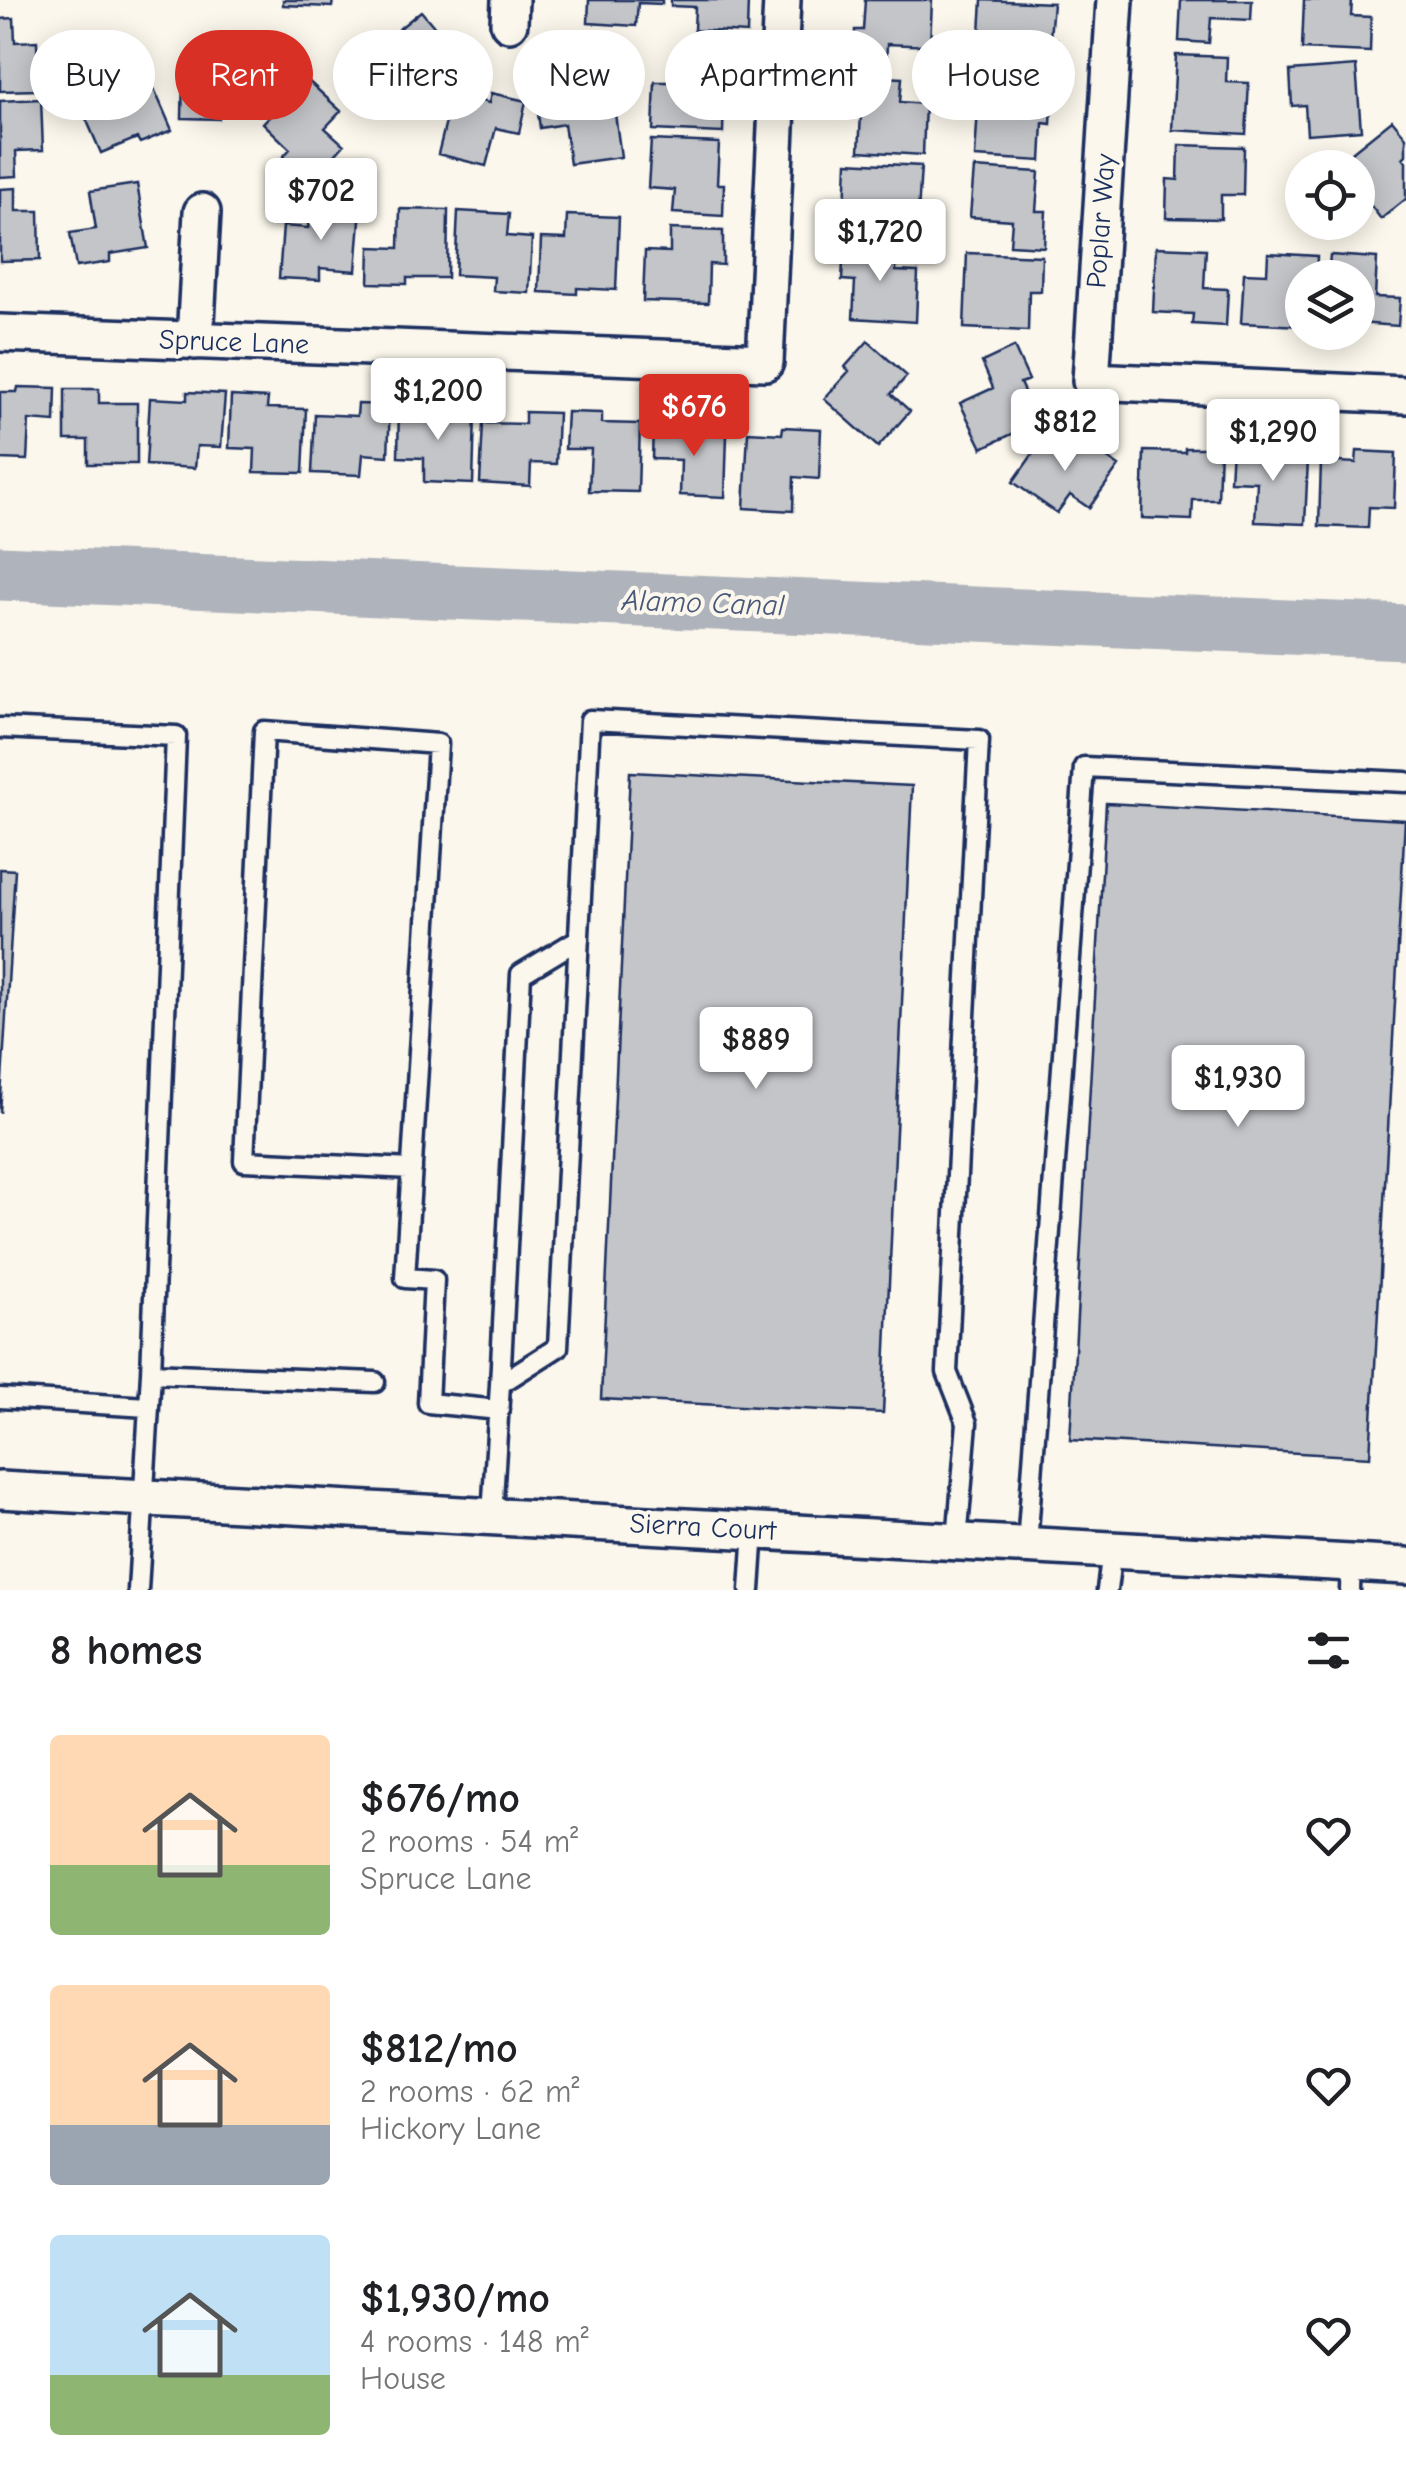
<!DOCTYPE html>
<meta charset="utf-8">
<style>
body{margin:0;font-family:"Comic Neue",sans-serif;background:#f6f6f6;color:#202124;height:100vh;display:flex;flex-direction:column;font-size:38px;white-space:nowrap}
*{box-sizing:border-box;margin:0}
p{font-size:32px;color:#757577}
.icon{flex:none;width:55px;height:55px;fill:none;stroke:currentColor;stroke-width:2;stroke-linecap:round;stroke-linejoin:round}
.map{position:relative;height:1590px;overflow:hidden}
.side{display:flex;flex-direction:column;background:#fff;flex:1}
.side>*{flex:none}
.banner{position:absolute;left:30px;top:30px;width:1348px;height:90px;display:flex;gap:20px}
.fabs{position:absolute;left:1285px;top:150px;display:grid;gap:20px}
.fabs a{display:grid;place-items:center;width:90px;height:90px;border-radius:50%;background:#fff;box-shadow:0 5px 25px #0003;font-size:50px}
.price{position:absolute;translate:-50% -85px;padding:0 22px;border-radius:10px;background:#fff;color:#222;font-size:32px;line-height:65px;filter:drop-shadow(0 2px 5px #0008)}
.price::after{content:'';position:absolute;left:50%;top:60px;width:30px;height:22px;margin-left:-15px;background:inherit;clip-path:polygon(0 0,100% 0,50% 100%)}
.price.current{background:#d93025;color:#fff}
ul{padding:0;list-style:none}
li{display:flex;align-items:center;gap:30px;height:250px;padding:0 50px}
li span{display:grid;place-items:center;flex:none;width:280px;height:200px;border-radius:10px;color:#555}
li>.icon{margin-inline-start:auto}
span .icon{width:120px;height:120px;fill:#fffc;stroke-width:1}
li b{font-size:42px}
h2{display:flex;justify-content:space-between;align-items:center;height:120px;padding:0 50px;font-size:42px}
.pill{padding:0 35px;border-radius:45px;background:#fff;box-shadow:0 5px 25px #0003;font-size:35px;line-height:90px}
.pill.current{background:#d93025;color:#fff}
.map>svg:first-child{display:block}
</style>
<div class="map">
<svg width="1406" height="1590" viewBox="0 0 1406 1590">
<rect width="100%" height="100%" fill="#fbf7ec"/>
<filter id="ink" filterUnits="userSpaceOnUse"><feTurbulence type="fractalNoise" baseFrequency=".01" numOctaves="2"/><feDisplacementMap in="SourceGraphic" scale="20" xChannelSelector="R" yChannelSelector="G"/><feConvolveMatrix kernelMatrix="1 2 1 2 8 2 1 2 1" color-interpolation-filters="sRGB"/></filter>
<g filter="url(#ink)">
<g fill="none" stroke-linecap="round" stroke-linejoin="round">
<path stroke="#afb3bb" stroke-width="55" d="M 0,573 L 1406,632"/>
</g>
<path fill="#c3c5c9" stroke="#1b2f5e" stroke-width="2.5" d="M 283,0 L 333,0 L 332,7 L 283,5 Z
M 589,0 L 662,0 L 662,4 L 638,3 L 636,26 L 588,23 Z
M 671,0 L 748,0 L 747,33 L 694,30 L 695,7 L 671,6 Z
M 865,0 L 932,0 L 930,46 L 887,44 L 886,68 L 853,67 L 855,30 L 863,30 Z
M 982,0 L 1053,3 L 1050,38 L 1057,39 L 1055,78 L 1004,74 L 1005,51 L 979,49 Z
M 1181,0 L 1252,0 L 1251,20 L 1211,18 L 1209,43 L 1179,41 Z
M 1304,0 L 1352,0 L 1351,16 L 1371,17 L 1370,52 L 1302,49 Z
M 421,11 L 443,37 L 437,42 L 462,73 L 409,117 L 377,78 L 409,51 L 394,33 Z
M 14,18 L 15,42 L 37,41 L 38,90 L 0,91 L 0,19 Z
M 211,47 L 262,50 L 259,115 L 219,113 L 219,119 L 182,118 L 183,75 L 210,76 Z
M 1176,55 L 1227,57 L 1226,82 L 1249,83 L 1246,134 L 1172,130 Z
M 674,57 L 734,59 L 733,96 L 724,95 L 723,133 L 653,130 L 655,82 L 673,82 Z
M 1356,66 L 1361,130 L 1307,134 L 1305,105 L 1292,106 L 1290,71 Z
M 120,72 L 129,94 L 152,84 L 172,130 L 140,143 L 137,138 L 101,153 L 74,91 Z
M 851,75 L 902,78 L 900,102 L 925,104 L 923,155 L 859,151 L 861,114 L 849,113 Z
M 305,78 L 341,111 L 325,128 L 344,145 L 310,183 L 283,157 L 290,149 L 263,123 Z
M 1018,85 L 1053,88 L 1051,124 L 1043,123 L 1041,161 L 975,157 L 978,107 L 1016,110 Z
M 571,86 L 573,97 L 612,92 L 621,157 L 570,164 L 564,124 L 540,128 L 535,92 Z
M 491,93 L 526,101 L 519,133 L 496,128 L 486,166 L 438,154 L 453,94 L 489,103 Z
M 41,99 L 43,150 L 16,151 L 17,176 L 0,177 L 0,101 Z
M 1392,120 L 1406,137 L 1406,155 L 1403,158 L 1406,162 L 1406,199 L 1381,219 L 1358,189 L 1358,168 L 1341,168 L 1338,163 Z
M 651,140 L 719,143 L 717,184 L 724,184 L 723,216 L 673,213 L 675,190 L 648,188 Z
M 1179,145 L 1244,147 L 1243,195 L 1221,195 L 1221,219 L 1166,218 L 1167,179 L 1178,180 Z
M 847,162 L 921,166 L 918,214 L 896,213 L 895,235 L 844,232 Z
M 974,168 L 1039,172 L 1036,211 L 1046,211 L 1044,247 L 1010,245 L 1012,220 L 970,217 Z
M 137,184 L 148,248 L 110,254 L 110,262 L 76,267 L 70,233 L 96,229 L 90,191 Z
M 16,188 L 16,211 L 39,211 L 40,260 L 0,261 L 0,189 Z
M 310,203 L 361,207 L 356,271 L 320,268 L 320,280 L 279,278 L 283,226 L 308,228 Z
M 400,209 L 448,210 L 447,278 L 407,278 L 407,284 L 369,283 L 370,247 L 399,248 Z
M 458,211 L 509,214 L 507,236 L 532,238 L 529,293 L 493,291 L 494,277 L 455,275 Z
M 567,215 L 619,217 L 616,290 L 577,288 L 577,294 L 539,292 L 541,238 L 566,239 Z
M 670,229 L 723,231 L 723,265 L 709,264 L 708,303 L 643,301 L 645,251 L 670,252 Z
M 844,244 L 897,247 L 896,271 L 918,272 L 916,322 L 853,318 L 855,281 L 842,280 Z
M 1156,247 L 1206,249 L 1204,288 L 1228,289 L 1226,326 L 1192,324 L 1193,314 L 1153,312 Z
M 967,253 L 1042,256 L 1041,291 L 1029,291 L 1028,331 L 964,328 Z
M 1268,253 L 1317,256 L 1316,278 L 1302,278 L 1302,326 L 1241,323 L 1244,273 L 1267,274 Z
M 1330,255 L 1377,258 L 1375,297 L 1400,298 L 1398,326 L 1358,323 L 1358,278 L 1328,278 Z
M 868,341 L 907,376 L 891,394 L 910,411 L 878,447 L 824,399 L 849,371 L 845,367 Z
M 1014,347 L 1029,380 L 1020,383 L 1038,422 L 982,448 L 960,403 L 993,388 L 982,362 Z
M 18,387 L 56,388 L 55,422 L 29,420 L 27,460 L 0,459 L 0,392 L 17,392 Z
M 65,389 L 99,389 L 99,403 L 137,403 L 137,464 L 88,464 L 88,440 L 65,440 Z
M 187,392 L 225,394 L 221,447 L 197,446 L 195,468 L 146,465 L 150,398 L 187,400 Z
M 231,396 L 268,398 L 267,408 L 306,409 L 303,473 L 254,472 L 255,449 L 229,448 Z
M 358,404 L 390,405 L 388,456 L 363,454 L 361,475 L 312,473 L 315,414 L 357,416 Z
M 399,404 L 434,406 L 434,412 L 475,413 L 473,484 L 424,482 L 424,458 L 398,457 Z
M 525,412 L 558,413 L 556,464 L 531,463 L 530,486 L 480,483 L 483,423 L 525,424 Z
M 567,412 L 602,413 L 602,423 L 640,424 L 638,492 L 589,491 L 591,449 L 565,449 Z
M 653,426 L 688,427 L 687,434 L 727,435 L 725,497 L 680,495 L 681,460 L 652,459 Z
M 783,427 L 821,429 L 819,479 L 794,477 L 793,511 L 744,508 L 748,432 L 782,434 Z
M 1047,434 L 1077,454 L 1085,442 L 1119,466 L 1089,508 L 1070,495 L 1057,513 L 1013,482 Z
M 1232,447 L 1269,449 L 1269,458 L 1308,459 L 1305,524 L 1255,522 L 1257,482 L 1230,481 Z
M 1185,448 L 1220,448 L 1218,500 L 1193,500 L 1192,520 L 1142,518 L 1144,451 L 1185,452 Z
M 1357,451 L 1396,453 L 1394,508 L 1369,507 L 1368,528 L 1319,526 L 1321,461 L 1356,463 Z
M 630,772 L 912,786 L 883,1413 L 601,1399 Z
M 1106,803 L 1405,820 L 1370,1457 L 1070,1440 Z
M 0,869 L 15,870 L 0,1113 Z"/>
<g fill="none" stroke-linecap="round" stroke-linejoin="round">
<defs>
<path id="service" d="M 0,728 L 176,736 L 151,1373
M 412,1169 L 244,1161 L 264,731 L 438,744 L 405,1278 L 434,1280 L 428,1403 L 499,1410
M 500,1384 L 521,974 L 579,939
M 0,1398 L 148,1407
M 492,1516 L 500,1384 L 558,1347 L 590,720 L 979,740 L 947,1372 L 967,1423 L 957,1541
M 1027,1545 L 1084,767 L 1406,782
M 138,1590 L 151,1373 L 375,1382
M 750,1590 L 754,1530
M 1107,1590 L 1112,1550
M 1350,1590 L 1351,1563"/>
<path id="minor" d="M 1115,0 L 1091,381 L 1406,395
M 509,23 L 510,0
M 0,333 L 765,362 L 782,0
M 195,341 L 202,212
M 0,1490 L 1406,1566"/>
</defs>
<use href="#service" stroke="#1b2f5e" stroke-width="25"/>
<use href="#minor" stroke="#1b2f5e" stroke-width="42"/>
<use href="#service" stroke="#fbf7ec" stroke-width="18"/>
<use href="#minor" stroke="#fbf7ec" stroke-width="35"/>
</g>
</g>
<g text-anchor="middle" dominant-baseline="central" stroke-width="8" stroke-linejoin="round" paint-order="stroke">
<g font-size="28" fill="#1b2f5e" stroke="#fbf7ec">
<text transform="translate(1101 221) rotate(-86)">Poplar Way</text>
<text transform="translate(234 342) rotate(2)">Spruce Lane</text>
<text transform="translate(703 1527) rotate(3)">Sierra Court</text>
</g>
<g font-size="30" font-style="italic" fill="#47577a" stroke="#fbf7ec">
<text transform="translate(703 603) rotate(2)">Alamo Canal</text>
</g>
</g>
</svg>
<div class="fabs">
<a><svg class="icon" aria-label="locate" viewBox="0 0 24 24"><circle cx="12" cy="12" r="6"/><path d="M12 2v4M12 18v4M2 12h4M18 12h4"/></svg></a>
<a><svg class="icon" aria-label="layers" viewBox="0 0 24 24"><path d="M12 4l9 5-9 5-9-5zM3 14l9 5 9-5"/></svg></a>
</div>
<b class="price" style="left:321px;top:243px">$702</b>
<b class="price" style="left:880px;top:284px">$1,720</b>
<b class="price" style="left:438px;top:443px">$1,200</b>
<b class="price current" style="left:694px;top:459px">$676</b>
<b class="price" style="left:1065px;top:474px">$812</b>
<b class="price" style="left:1273px;top:484px">$1,290</b>
<b class="price" style="left:756px;top:1092px">$889</b>
<b class="price" style="left:1238px;top:1130px">$1,930</b>
<div class="banner">
<a class="pill">Buy</a>
<a class="pill current">Rent</a>
<a class="pill">Filters</a>
<a class="pill">New</a>
<a class="pill">Apartment</a>
<a class="pill">House</a>
</div>
</div>
<section class="side">
<h2>8 homes<svg class="icon" aria-label="filters" viewBox="0 0 24 24"><path d="M4 7h16M4 17h16"/><circle cx="9" cy="7" r="2"/><circle cx="15" cy="17" r="2"/></svg></h2>
<ul>
<li><span style="background:linear-gradient(#ffd9b3 65%,#8fb573 0)"><svg class="icon" aria-label="home" viewBox="0 0 24 24"><path d="M3 11l9-7 9 7M6 9v11h12V9"/></svg></span><div><b>$676/mo</b><p>2 rooms · 54 m²</p><p>Spruce Lane</p></div><svg class="icon" aria-label="heart" viewBox="0 0 24 24"><path d="M12 20l-8-8c-3-5 5-10 8-4 3-6 11-1 8 4z"/></svg></li>
<li><span style="background:linear-gradient(#ffd9b3 70%,#9aa5b1 0)"><svg class="icon" aria-label="home" viewBox="0 0 24 24"><path d="M3 11l9-7 9 7M6 9v11h12V9"/></svg></span><div><b>$812/mo</b><p>2 rooms · 62 m²</p><p>Hickory Lane</p></div><svg class="icon" aria-label="heart" viewBox="0 0 24 24"><path d="M12 20l-8-8c-3-5 5-10 8-4 3-6 11-1 8 4z"/></svg></li>
<li><span style="background:linear-gradient(#bfe0f5 70%,#8fb573 0)"><svg class="icon" aria-label="home" viewBox="0 0 24 24"><path d="M3 11l9-7 9 7M6 9v11h12V9"/></svg></span><div><b>$1,930/mo</b><p>4 rooms · 148 m²</p><p>House</p></div><svg class="icon" aria-label="heart" viewBox="0 0 24 24"><path d="M12 20l-8-8c-3-5 5-10 8-4 3-6 11-1 8 4z"/></svg></li>
</ul>
</section>
